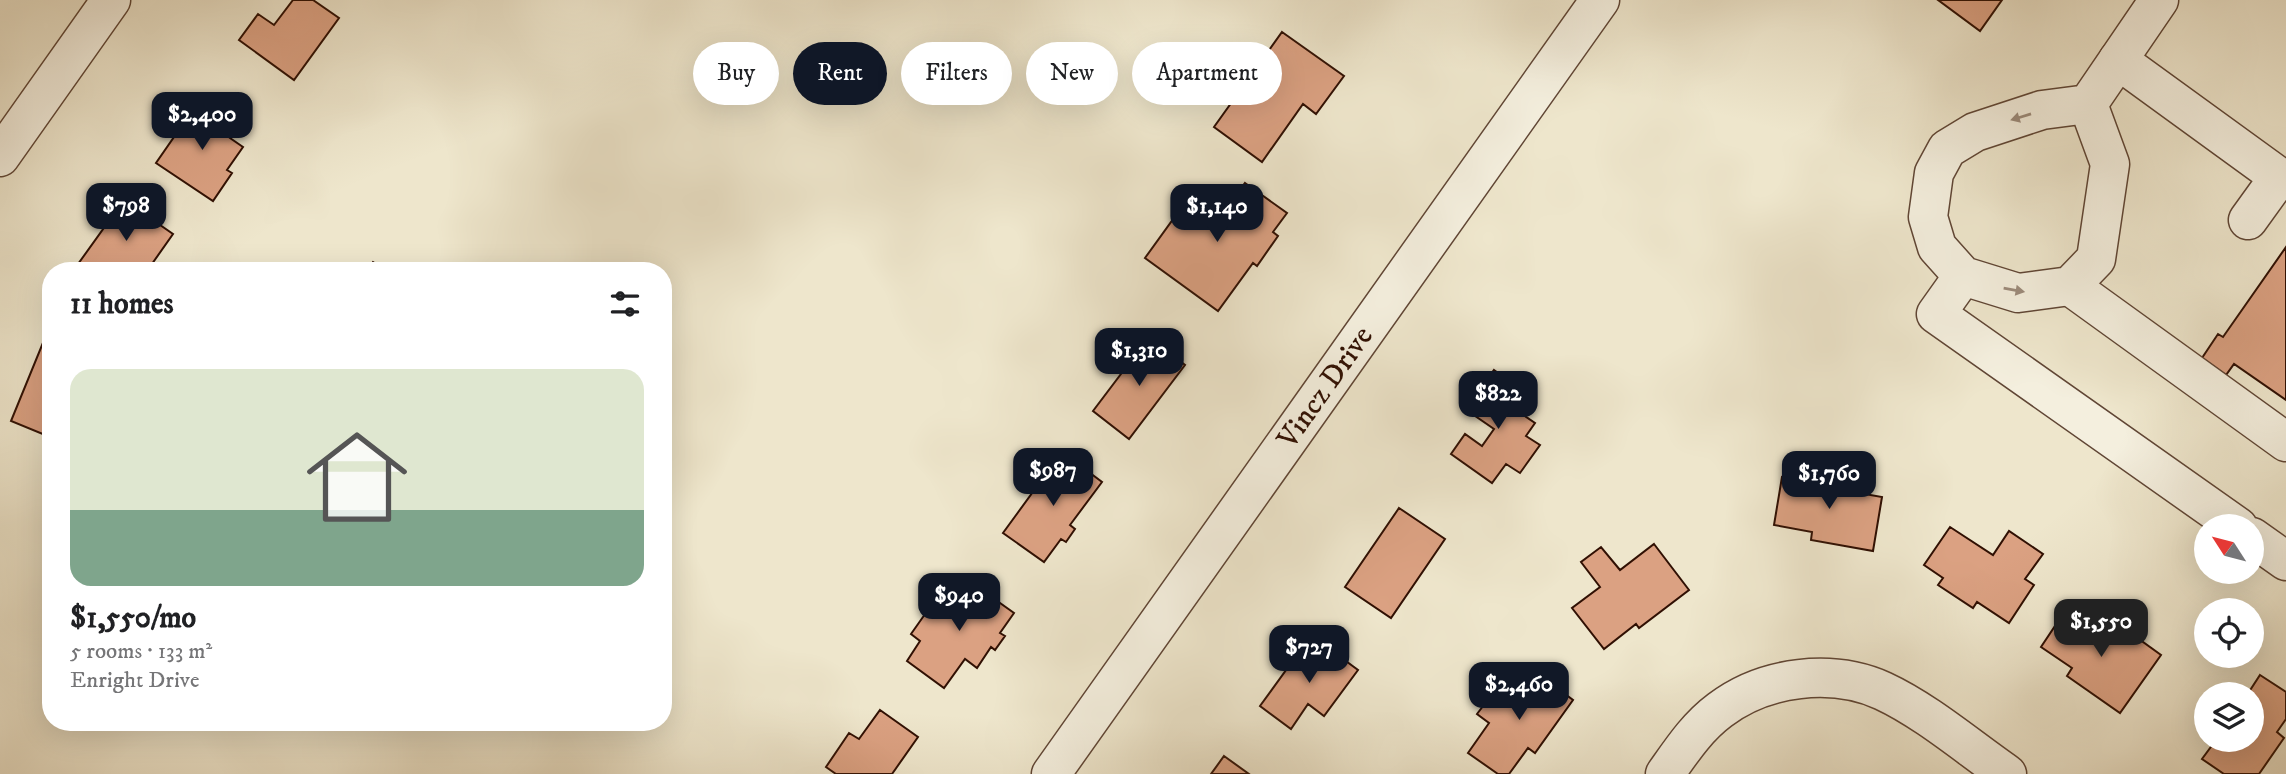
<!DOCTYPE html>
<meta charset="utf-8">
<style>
body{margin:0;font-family:"IM FELL DW Pica",serif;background:#f2f2f2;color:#202124;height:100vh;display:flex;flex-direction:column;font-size:26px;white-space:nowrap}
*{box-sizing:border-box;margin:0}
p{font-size:23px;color:#757577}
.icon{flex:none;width:38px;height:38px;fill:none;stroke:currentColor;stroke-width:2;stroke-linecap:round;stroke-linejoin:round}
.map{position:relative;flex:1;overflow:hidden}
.drawer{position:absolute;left:42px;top:262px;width:630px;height:469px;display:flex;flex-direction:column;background:#fff;border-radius:28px;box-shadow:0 7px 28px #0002}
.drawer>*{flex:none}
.hud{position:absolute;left:693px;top:42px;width:665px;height:63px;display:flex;gap:14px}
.needle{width:46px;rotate:306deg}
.tools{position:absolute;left:2194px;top:514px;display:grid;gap:14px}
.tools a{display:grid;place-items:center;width:70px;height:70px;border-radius:50%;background:#fff;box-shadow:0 7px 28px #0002;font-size:35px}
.price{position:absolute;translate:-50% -60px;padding:0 16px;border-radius:14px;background:#111827;color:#fff;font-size:23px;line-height:46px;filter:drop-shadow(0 2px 4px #0008)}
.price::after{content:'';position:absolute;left:50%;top:42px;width:21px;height:16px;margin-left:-10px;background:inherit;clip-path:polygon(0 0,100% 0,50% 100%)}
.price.on{background:#222;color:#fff}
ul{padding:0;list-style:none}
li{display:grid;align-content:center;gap:14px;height:371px;padding:0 28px}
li+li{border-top:2px solid #e0e0e0}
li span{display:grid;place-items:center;height:217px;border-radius:21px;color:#555}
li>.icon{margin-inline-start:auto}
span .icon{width:126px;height:126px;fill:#fffc;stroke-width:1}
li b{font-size:30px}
h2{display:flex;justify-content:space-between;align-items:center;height:84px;padding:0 28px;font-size:30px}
.chip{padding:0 24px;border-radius:32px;background:#fff;box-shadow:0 7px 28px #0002;font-size:24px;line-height:63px}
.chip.on{background:#111827;color:#fff}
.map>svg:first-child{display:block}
</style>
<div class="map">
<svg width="2286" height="774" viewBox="0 0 2286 774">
<rect width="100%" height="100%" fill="#eee6cc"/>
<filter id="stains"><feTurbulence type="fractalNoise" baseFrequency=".00286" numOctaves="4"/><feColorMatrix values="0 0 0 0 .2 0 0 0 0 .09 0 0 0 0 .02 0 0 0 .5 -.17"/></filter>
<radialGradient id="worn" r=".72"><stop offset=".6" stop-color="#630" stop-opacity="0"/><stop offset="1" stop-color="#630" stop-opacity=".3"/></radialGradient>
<path fill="#dba182" stroke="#301003" stroke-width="2" d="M 293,0 L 313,0 L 339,18 L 294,80 L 239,40 L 258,14 L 274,25 Z
M 1938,0 L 2002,0 L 1980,31 Z
M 1282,32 L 1344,76 L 1316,114 L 1303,104 L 1262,162 L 1214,127 Z
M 199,101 L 237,127 L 230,138 L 243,147 L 227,170 L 232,173 L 213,201 L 156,163 Z
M 1245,183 L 1287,213 L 1273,232 L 1278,236 L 1257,266 L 1253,263 L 1218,311 L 1145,258 L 1192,193 L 1222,214 Z
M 124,200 L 173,234 L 147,271 L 73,271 Z
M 2286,247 L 2286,400 L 2234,364 L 2226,375 L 2202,358 L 2218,334 L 2223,337 Z
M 373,262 L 388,271 L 367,271 Z
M 49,328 L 51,328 L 50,437 L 11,421 Z
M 1149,337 L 1185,365 L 1129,439 L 1093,411 Z
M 1494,370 L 1525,392 L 1513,408 L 1535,423 L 1526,436 L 1540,445 L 1520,473 L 1506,464 L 1492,483 L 1451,454 L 1465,434 L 1482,446 L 1494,429 L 1465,409 Z
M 1062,452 L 1102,482 L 1070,525 L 1075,529 L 1066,542 L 1061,539 L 1044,562 L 1003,533 Z
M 1821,471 L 1845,475 L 1842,490 L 1882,497 L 1873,551 L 1811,540 L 1812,532 L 1774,525 L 1782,477 L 1819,484 Z
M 1399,508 L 1445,539 L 1391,618 L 1345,587 Z
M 1950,527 L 1993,555 L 2009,531 L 2043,554 L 2025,579 L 2034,585 L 2009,623 L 1977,602 L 1973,608 L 1938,585 L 1943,578 L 1924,565 Z
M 1654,544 L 1689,590 L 1639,628 L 1636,624 L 1604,649 L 1572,608 L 1600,587 L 1581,562 L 1601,547 L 1620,570 Z
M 965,578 L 1014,613 L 1000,633 L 1005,636 L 995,650 L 991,647 L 977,668 L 965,659 L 944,688 L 907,661 L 920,641 L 911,634 L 930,607 L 939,613 Z
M 2067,608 L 2109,637 L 2118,624 L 2161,655 L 2120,713 L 2067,676 L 2072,668 L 2041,647 Z
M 1316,639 L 1358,670 L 1324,716 L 1308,704 L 1291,729 L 1260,706 L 1297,655 L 1302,659 Z
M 1529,667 L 1573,700 L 1535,753 L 1528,748 L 1509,774 L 1498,774 L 1468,753 L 1489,723 L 1477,714 L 1490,697 L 1502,705 Z
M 2260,675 L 2286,692 L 2286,719 L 2277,732 L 2284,738 L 2259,774 L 2224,774 L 2202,759 L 2216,740 L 2252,740 L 2252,695 L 2247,695 Z
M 880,710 L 918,737 L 892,774 L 836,774 L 826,767 L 849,733 L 859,739 Z
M 1224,756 L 1249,774 L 1211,774 Z"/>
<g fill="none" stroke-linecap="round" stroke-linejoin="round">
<defs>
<g id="minor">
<path d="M 2118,60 L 2279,177 L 2248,220"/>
<path d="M 2088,104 L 2110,164 L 2096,259 L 2070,286 L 2018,293 L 1963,276 L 1937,247 L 1928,217 L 1934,173 L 1947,149 L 1975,132 L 2042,110 L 2088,104 L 2159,0"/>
<path d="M 0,157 L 111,0"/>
<path d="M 1963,276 L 1936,314 L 2238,527"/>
<path d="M 2070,286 L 2286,442"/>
<path d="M 2252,537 L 2286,561"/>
<path id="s1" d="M 1051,774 L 1600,0"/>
<path d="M 1665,774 C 1682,750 1697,727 1720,710 C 1765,676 1832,668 1883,691 C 1926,711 1968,747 2007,774"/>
</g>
</defs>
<use href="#minor" stroke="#604635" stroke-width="41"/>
<use href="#minor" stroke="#f4efde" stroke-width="38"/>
</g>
<defs><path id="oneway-solid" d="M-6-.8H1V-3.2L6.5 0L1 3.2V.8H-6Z" transform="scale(1.75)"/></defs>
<g fill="#9c8b7b">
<use href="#oneway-solid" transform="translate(2021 117) rotate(163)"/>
<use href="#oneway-solid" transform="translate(2014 290) rotate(10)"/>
</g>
<g text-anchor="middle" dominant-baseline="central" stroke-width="5" stroke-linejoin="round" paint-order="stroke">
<g font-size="30" fill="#301003" stroke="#f4efde">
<text stroke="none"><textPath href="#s1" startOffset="474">Vincz Drive</textPath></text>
</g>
</g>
<rect width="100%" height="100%" filter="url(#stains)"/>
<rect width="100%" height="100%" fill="url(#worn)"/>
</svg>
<div class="tools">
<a><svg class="needle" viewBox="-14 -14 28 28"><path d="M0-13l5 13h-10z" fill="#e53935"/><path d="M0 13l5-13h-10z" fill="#757577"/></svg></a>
<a><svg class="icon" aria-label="locate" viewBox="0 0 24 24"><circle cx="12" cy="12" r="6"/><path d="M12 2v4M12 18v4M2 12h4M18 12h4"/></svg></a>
<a><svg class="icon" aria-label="layers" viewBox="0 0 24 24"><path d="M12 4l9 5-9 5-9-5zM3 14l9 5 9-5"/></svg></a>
</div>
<b class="price" style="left:202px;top:152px">$2,400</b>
<b class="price" style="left:126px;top:243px">$798</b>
<b class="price" style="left:1217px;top:244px">$1,140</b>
<b class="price" style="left:1139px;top:388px">$1,310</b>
<b class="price" style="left:1498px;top:431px">$822</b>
<b class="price" style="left:1053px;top:508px">$987</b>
<b class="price" style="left:1829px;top:511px">$1,760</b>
<b class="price" style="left:959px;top:633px">$940</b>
<b class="price on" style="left:2101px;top:659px">$1,550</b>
<b class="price" style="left:1309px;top:685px">$727</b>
<b class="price" style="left:1519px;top:722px">$2,460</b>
<div class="hud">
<a class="chip">Buy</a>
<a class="chip on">Rent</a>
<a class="chip">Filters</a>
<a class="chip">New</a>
<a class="chip">Apartment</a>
</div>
<section class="drawer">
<h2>11 homes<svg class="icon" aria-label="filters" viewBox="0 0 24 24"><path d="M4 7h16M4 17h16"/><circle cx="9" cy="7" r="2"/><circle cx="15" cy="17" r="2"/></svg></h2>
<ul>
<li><span style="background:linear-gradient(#dfe7d0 65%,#7fa58c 0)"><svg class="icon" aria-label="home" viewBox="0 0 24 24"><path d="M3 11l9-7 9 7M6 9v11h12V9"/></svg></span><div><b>$1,550/mo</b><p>5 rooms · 133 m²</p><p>Enright Drive</p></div></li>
</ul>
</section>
</div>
